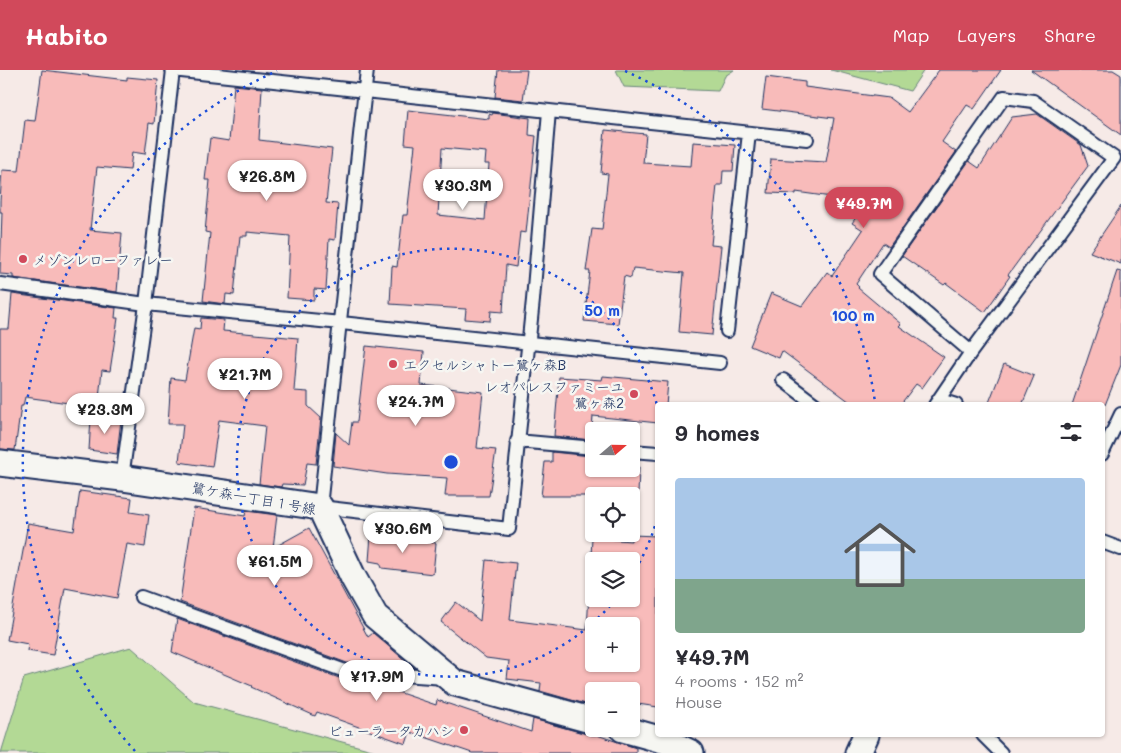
<!DOCTYPE html>
<meta charset="utf-8">
<style>
body{margin:0;font-family:Mali,"Klee One",sans-serif;background:#f2f2f3;color:#2b2b33;height:100vh;display:flex;flex-direction:column;font-size:19px;white-space:nowrap}
*{box-sizing:border-box;margin:0}
p{font-size:16px;color:#7c7c81}
.icon{flex:none;width:28px;height:28px;fill:none;stroke:currentColor;stroke-width:2;stroke-linecap:round;stroke-linejoin:round}
.map{position:relative;flex:1;overflow:hidden}
.drawer{position:absolute;left:655px;top:332px;width:450px;height:335px;display:flex;flex-direction:column;background:#fff;border-radius:5px;box-shadow:0 1px 4px #0004}
.drawer>*{flex:none}
.needle{width:32px;rotate:70deg}
.fabs{position:absolute;left:585px;top:352px;display:grid;gap:10px}
.fabs a{display:grid;place-items:center;width:55px;height:55px;border-radius:5px;background:#fff;box-shadow:0 1px 4px #0004;font-size:25px}
.price{position:absolute;translate:-50% -42px;padding:0 11px;border-radius:18px;background:#fff;color:#222;font-size:16px;line-height:32px;filter:drop-shadow(0 1px 2px #0008)}
.price::after{content:'';position:absolute;left:50%;top:30px;width:15px;height:11px;margin-left:-8px;background:inherit;clip-path:polygon(0 0,100% 0,50% 100%)}
.price.on{background:#d1495b;color:#fff}
ul{padding:0;list-style:none}
li{display:grid;align-content:center;gap:10px;height:265px;padding:0 20px}
li span{display:grid;place-items:center;height:155px;border-radius:5px;color:#555}
li>.icon{margin-inline-start:auto}
span .icon{width:90px;height:90px;fill:#fffc;stroke-width:1}
li b{font-size:21px}
h2{display:flex;justify-content:space-between;align-items:center;height:60px;padding:0 20px;font-size:21px}
header{display:flex;align-items:center;gap:30px;box-sizing:border-box;height:70px;padding:0 25px;background:#d1495b;color:#fff}
header strong{font-size:24px}
nav{display:flex;gap:28px;margin-inline-start:auto;font-size:18px}
.map>svg:first-child{display:block}
</style>
<header>
<strong>Habito</strong>
<nav><a>Map</a><a>Layers</a><a>Share</a></nav>
</header>
<div class="map">
<svg width="1121" height="683" viewBox="0 0 1121 683">
<rect width="100%" height="100%" fill="#f6eae7"/>
<filter id="ink" filterUnits="userSpaceOnUse"><feTurbulence type="fractalNoise" baseFrequency=".02" numOctaves="2"/><feDisplacementMap in="SourceGraphic" scale="10" xChannelSelector="R" yChannelSelector="G"/><feConvolveMatrix kernelMatrix="1 2 1 2 8 2 1 2 1" color-interpolation-filters="sRGB"/></filter>
<g filter="url(#ink)">
<path fill="#b3d995" stroke="#67847a" d="M 616,0 L 734,0 L 725,6 L 718,21 L 624,17 Z
M 831,0 L 924,0 L 910,21 Z
M 131,577 L 194,632 L 383,683 L 1,683 L 24,608 Z"/>
<path fill="#f8bbba" stroke="#1b2f5e" fill-rule="evenodd" d="M 42,0 L 127,10 L 127,7 L 158,10 L 154,54 L 149,53 L 145,84 L 132,82 L 130,100 L 97,97 L 90,160 L 122,163 L 117,222 L 13,208 L 13,205 L 0,204 L 2,142 L 0,142 L 0,131 L 2,100 L 19,101 L 25,50 L 35,51 Z
M 498,0 L 527,0 L 523,30 L 495,27 Z
M 939,0 L 1001,0 L 974,39 L 967,35 L 942,72 L 956,82 L 889,177 L 883,173 L 856,214 L 859,217 L 858,218 L 901,254 L 899,256 L 944,287 L 922,318 L 916,314 L 900,335 L 854,335 L 782,281 L 779,288 L 750,276 L 771,223 L 802,236 L 827,202 L 832,206 L 863,160 L 852,153 L 867,132 L 796,122 L 796,124 L 768,123 L 771,89 L 826,92 L 834,48 L 762,39 L 766,7 L 805,12 L 805,17 L 889,28 L 908,42 Z
M 1031,0 L 1113,0 L 1121,5 L 1121,65 Z
M 234,15 L 262,18 L 259,70 L 332,79 L 326,133 L 338,134 L 335,170 L 329,169 L 326,220 L 314,219 L 314,230 L 287,228 L 290,166 L 247,162 L 247,166 L 240,166 L 234,225 L 226,224 L 225,234 L 203,231 L 210,163 L 205,162 L 210,110 L 205,110 L 210,68 L 229,71 Z
M 408,40 L 489,49 L 489,44 L 492,45 L 493,43 L 530,48 L 529,65 L 536,66 L 526,163 L 520,162 L 516,197 L 506,195 L 503,242 L 491,241 L 490,251 L 465,249 L 466,239 L 390,234 L 392,196 L 397,197 L 403,145 L 407,145 L 415,75 L 405,74 ZM 442,78 L 486,82 L 485,94 L 489,94 L 485,150 L 438,145 Z
M 1037,44 L 1081,75 L 1088,96 L 1008,205 L 1010,206 L 985,242 L 946,213 L 944,215 L 902,186 L 969,91 L 979,98 L 1012,47 Z
M 605,60 L 646,64 L 643,93 L 691,96 L 693,72 L 735,75 L 733,101 L 723,101 L 722,115 L 717,115 L 711,175 L 721,176 L 712,265 L 679,262 L 684,203 L 633,198 L 631,208 L 624,206 L 618,254 L 584,251 L 590,201 L 586,201 L 592,159 L 602,160 L 608,104 L 601,103 Z
M 1121,136 L 1121,194 L 1090,182 Z
M 1117,201 L 1121,202 L 1121,295 L 1105,335 L 1072,335 Z
M 12,224 L 116,238 L 115,248 L 118,248 L 110,301 L 102,300 L 98,337 L 25,327 L 23,336 L 21,336 L 15,380 L 0,379 L 0,259 L 9,259 Z
M 201,248 L 224,250 L 223,261 L 298,268 L 294,321 L 308,322 L 308,336 L 321,348 L 316,394 L 307,393 L 303,415 L 282,414 L 281,417 L 259,414 L 265,356 L 219,350 L 212,397 L 179,392 L 183,354 L 168,354 L 171,308 L 185,310 L 194,258 L 200,259 Z
M 366,276 L 424,282 L 421,315 L 483,322 L 477,378 L 496,380 L 489,426 L 445,426 L 447,408 L 387,404 L 333,396 L 336,363 L 349,375 L 352,352 L 357,352 Z
M 1004,294 L 1034,306 L 1022,335 L 988,335 Z
M 603,306 L 668,312 L 666,335 L 658,335 L 658,353 L 593,346 L 591,370 L 554,366 L 559,307 L 602,310 Z
M 91,348 L 121,350 L 117,384 L 89,380 Z
M 552,382 L 590,386 L 589,394 L 594,394 L 594,399 L 631,399 L 631,396 L 639,397 L 638,426 L 541,426 L 545,392 L 552,392 Z
M 80,421 L 132,428 L 130,442 L 149,445 L 145,477 L 127,474 L 117,528 L 65,518 L 53,585 L 27,581 L 28,574 L 7,570 L 28,453 L 74,461 Z
M 194,438 L 245,446 L 246,441 L 277,445 L 273,478 L 309,458 L 368,567 L 373,563 L 414,598 L 360,591 L 359,594 L 347,593 L 180,532 Z
M 371,465 L 436,473 L 433,504 L 382,498 L 380,493 L 369,491 Z
M 631,465 L 658,466 L 658,637 L 631,633 L 631,621 L 589,621 L 589,635 L 540,621 L 541,613 L 507,609 L 509,591 L 486,588 L 441,552 L 456,532 L 480,551 L 486,490 L 516,493 L 510,550 L 587,560 L 592,468 L 631,471 ZM 594,491 L 631,491 L 631,529 L 594,529 ZM 594,556 L 631,556 L 631,594 L 594,594 Z
M 177,549 L 342,609 L 385,612 L 387,612 L 383,617 L 436,635 L 437,630 L 531,662 L 533,649 L 590,665 L 597,665 L 636,678 L 636,683 L 472,683 L 410,662 L 406,674 L 317,642 L 315,646 L 251,617 L 252,616 L 172,582 Z"/>
<g fill="none" stroke-linecap="round" stroke-linejoin="round">
<defs>
<path id="lane" d="M 172,0 L 807,69
M 367,0 L 320,437 L 509,459 L 533,230 L 549,41
M 0,214 L 146,234 L 341,253 L 720,293
M 727,261 L 749,63
M 783,310 L 816,335
M 940,330 L 956,335
M 935,335 L 971,282 L 1114,88 L 1033,31 L 1004,27 L 880,204 L 971,282
M 517,371 L 594,378
M 631,381 L 658,383
M 1102,384 L 1121,344
M 122,408 L 146,234 L 173,0
M 1102,472 L 1121,479
M 141,527 L 345,601 L 445,608
M 983,665 L 1001,683"/>
<path id="street" d="M 0,393 L 122,408 L 320,437 L 353,507 L 375,546 L 455,613 L 594,651
M 623,659 L 666,671 L 691,683
M 858,683 L 866,665"/>
</defs>
<use href="#lane" stroke="#1b2f5e" stroke-width="16"/>
<use href="#street" stroke="#1b2f5e" stroke-width="29"/>
<use href="#lane" stroke="#f6f6f2" stroke-width="12"/>
<use href="#street" stroke="#f6f6f2" stroke-width="25"/>
</g>
</g>
<g fill="none" stroke="#1d4ed8" stroke-width="2.5" stroke-dasharray="2.5 5">
<path d="M657 449A214 214 0 0 1 631 507M615 530A214 214 0 1 1 657 335"/>
<path d="M135 681A428 428 0 0 1 277 1M625 1A428 428 0 0 1 875 332"/>
</g>
<g fill="#d1495b" stroke="#f6f6f2" stroke-width="2">
<circle cx="23" cy="189" r="5"/>
<circle cx="393" cy="294" r="5"/>
<circle cx="634" cy="324" r="5"/>
<circle cx="464" cy="660" r="5"/>
</g>
<g text-anchor="middle" dominant-baseline="central" stroke-width="5" stroke-linejoin="round" paint-order="stroke">
<g font-size="14" fill="#1b2f5e" stroke="#f6f6f2" text-anchor="start">
<text x="33" y="189">メゾンレローファレー</text>
<text x="403" y="294">エクセルシャトー鷺ヶ森B</text>
<text x="624" y="316" text-anchor="end">レオパレスファミーユ<tspan x="624" dy="16">鷺ヶ森2</tspan></text>
<text x="454" y="660" text-anchor="end">ビューラータカハシ</text>
</g>
<g font-size="14" fill="#1b2f5e" stroke="#f6f6f2">
<text transform="translate(254 428) rotate(10)">鷺ケ森一丁目１号線</text>
</g>
</g>
<circle cx="451" cy="392" r="8" fill="#1d4ed8" stroke="#f6f6f2" stroke-width="2.5"/>
<g font-size="15" text-anchor="middle" font-weight="bold" fill="#1d4ed8" stroke="#f6f6f2" stroke-width="5" stroke-linejoin="round" paint-order="stroke">
<text x="602" y="246">50 m</text>
<text x="853" y="251">100 m</text>
</g>
</svg>
<div class="fabs">
<a><svg class="needle" viewBox="-14 -14 28 28"><path d="M0-13l5 13h-10z" fill="#e53935"/><path d="M0 13l5-13h-10z" fill="#7c7c81"/></svg></a>
<a><svg class="icon" aria-label="locate" viewBox="0 0 24 24"><circle cx="12" cy="12" r="6"/><path d="M12 2v4M12 18v4M2 12h4M18 12h4"/></svg></a>
<a><svg class="icon" aria-label="layers" viewBox="0 0 24 24"><path d="M12 4l9 5-9 5-9-5zM3 14l9 5 9-5"/></svg></a>
<a>+</a>
<a>−</a>
</div>
<b class="price" style="left:267px;top:132px">¥26.8M</b>
<b class="price" style="left:463px;top:141px">¥30.3M</b>
<b class="price on" style="left:864px;top:159px">¥49.7M</b>
<b class="price" style="left:245px;top:330px">¥21.7M</b>
<b class="price" style="left:416px;top:357px">¥24.7M</b>
<b class="price" style="left:105px;top:365px">¥23.3M</b>
<b class="price" style="left:403px;top:484px">¥30.6M</b>
<b class="price" style="left:275px;top:517px">¥61.5M</b>
<b class="price" style="left:377px;top:632px">¥17.9M</b>
<section class="drawer">
<h2>9 homes<svg class="icon" aria-label="filters" viewBox="0 0 24 24"><path d="M4 7h16M4 17h16"/><circle cx="9" cy="7" r="2"/><circle cx="15" cy="17" r="2"/></svg></h2>
<ul>
<li><span style="background:linear-gradient(#a9c7e8 65%,#7fa58c 0)"><svg class="icon" aria-label="home" viewBox="0 0 24 24"><path d="M3 11l9-7 9 7M6 9v11h12V9"/></svg></span><div><b>¥49.7M</b><p>4 rooms · 152 m²</p><p>House</p></div></li>
</ul>
</section>
</div>
